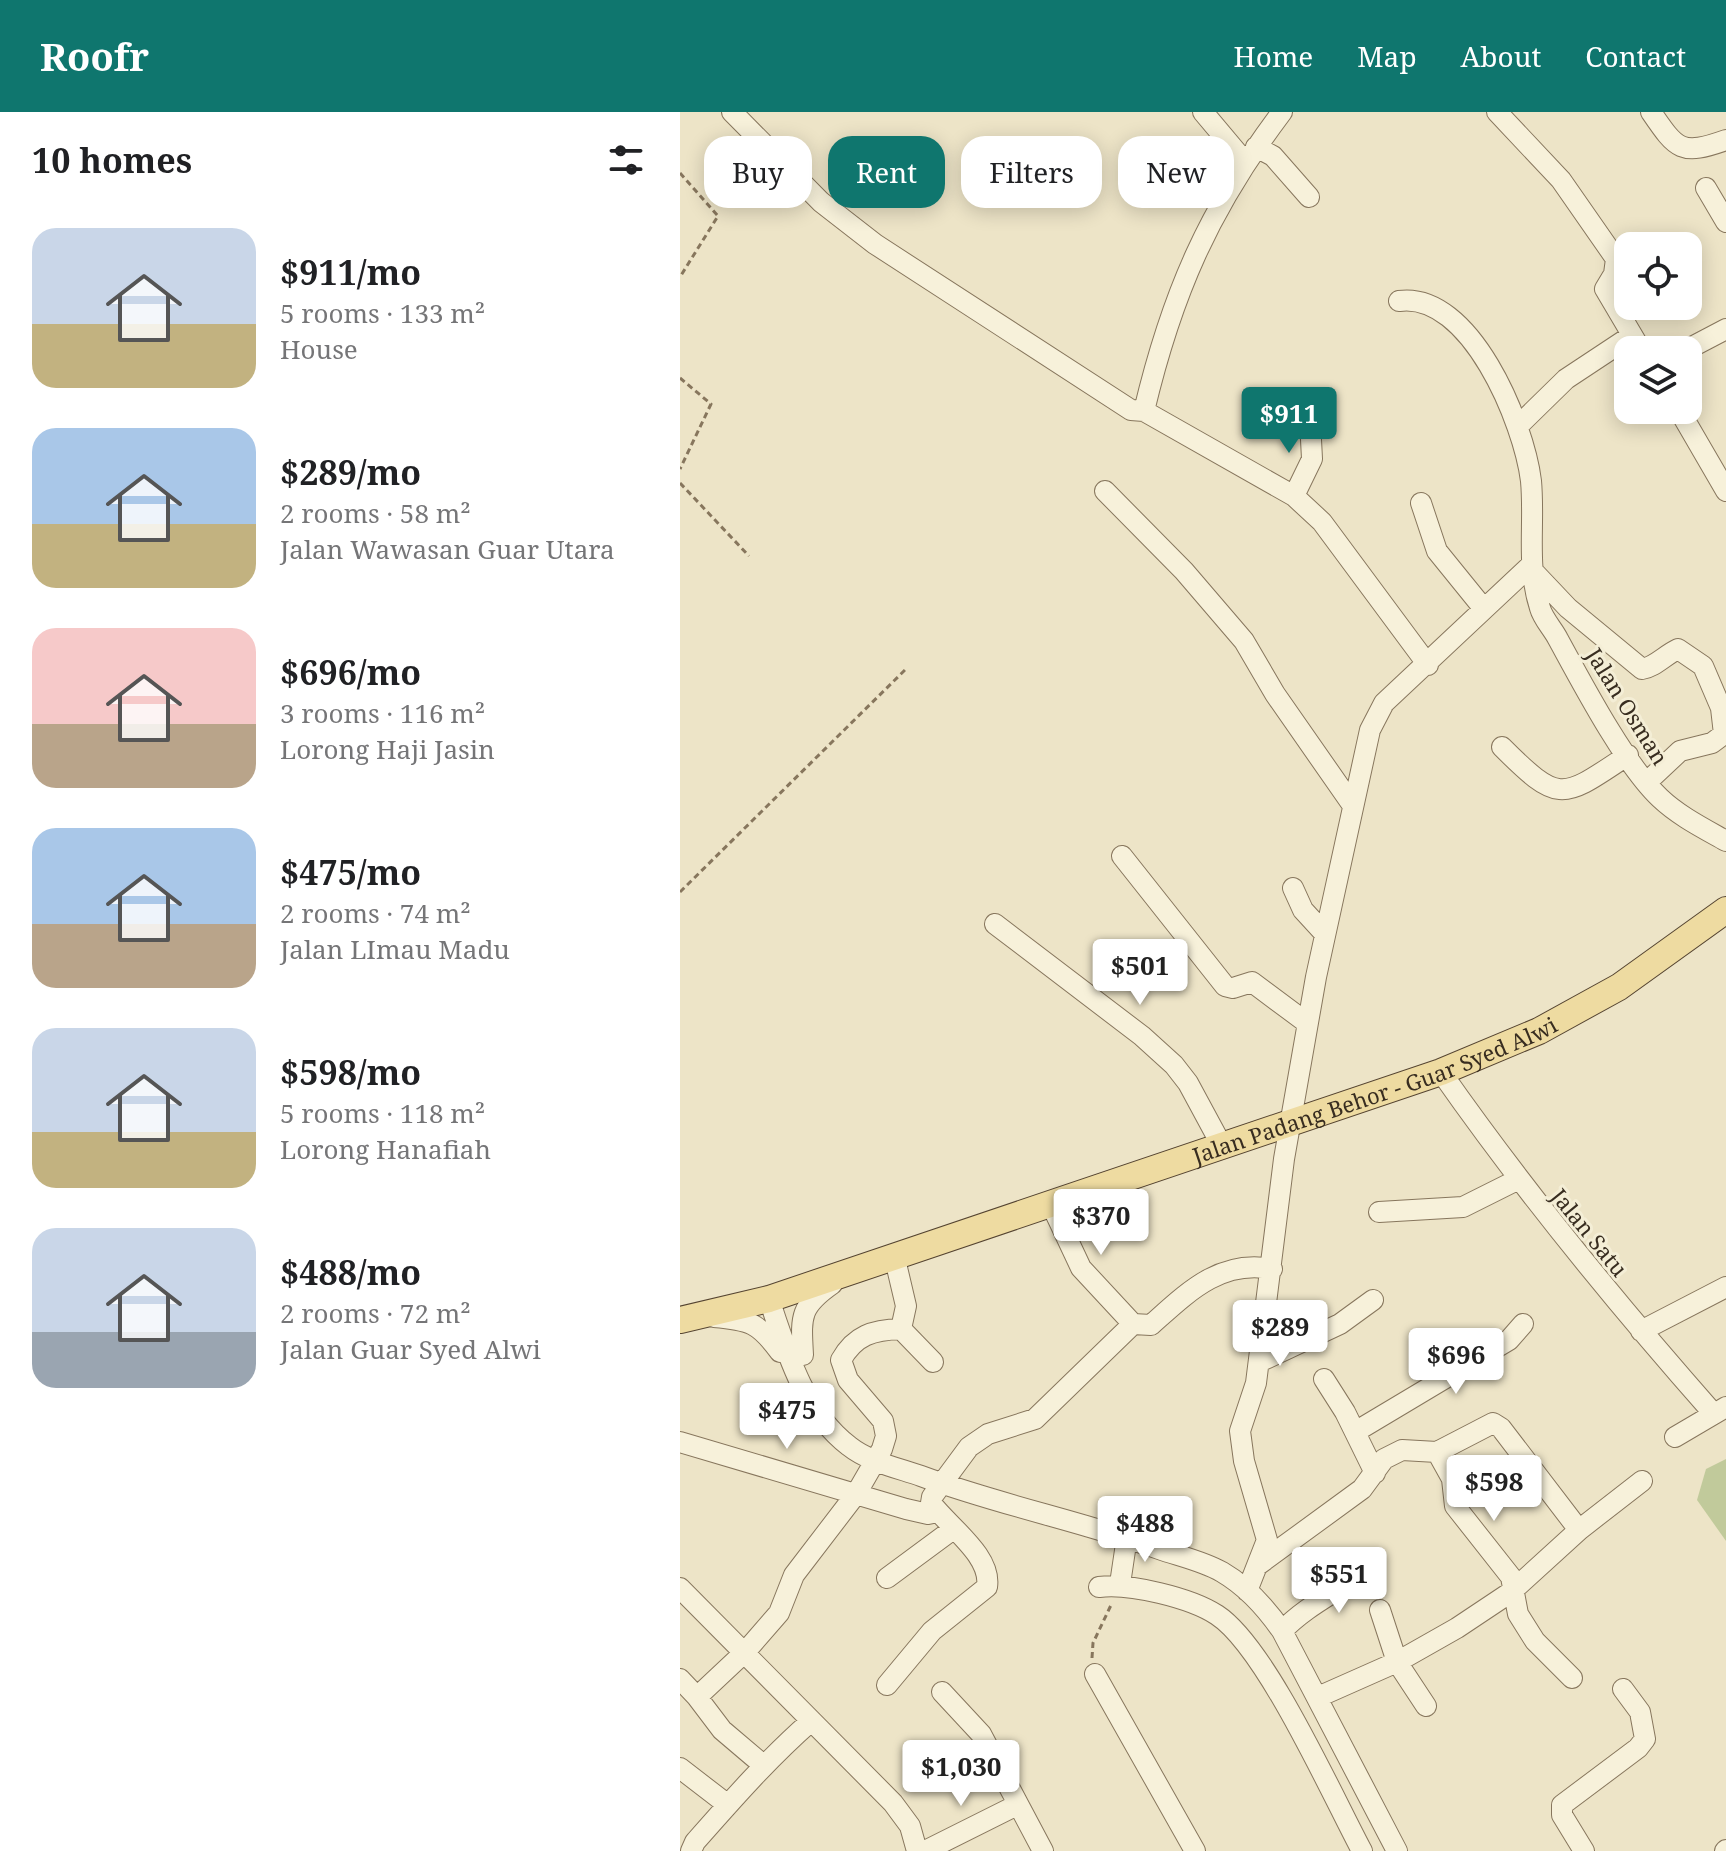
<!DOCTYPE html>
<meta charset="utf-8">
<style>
body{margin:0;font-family:"Noto Serif",serif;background:#f2f2f2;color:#202124;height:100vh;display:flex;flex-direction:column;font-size:30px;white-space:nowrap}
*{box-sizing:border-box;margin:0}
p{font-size:26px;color:#757577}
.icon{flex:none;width:44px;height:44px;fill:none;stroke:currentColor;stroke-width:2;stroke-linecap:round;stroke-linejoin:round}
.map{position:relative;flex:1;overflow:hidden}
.side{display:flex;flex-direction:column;background:#fff;width:680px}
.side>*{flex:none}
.top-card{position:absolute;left:24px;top:24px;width:760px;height:72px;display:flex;gap:16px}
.fabs{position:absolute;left:934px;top:120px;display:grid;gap:16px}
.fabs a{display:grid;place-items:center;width:88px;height:88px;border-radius:16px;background:#fff;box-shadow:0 4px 20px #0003;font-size:40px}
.price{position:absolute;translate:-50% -68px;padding:0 18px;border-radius:8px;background:#fff;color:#222;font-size:26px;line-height:52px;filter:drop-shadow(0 2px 4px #0008)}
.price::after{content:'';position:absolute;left:50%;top:48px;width:24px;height:18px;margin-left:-12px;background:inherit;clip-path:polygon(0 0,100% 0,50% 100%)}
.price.active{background:#0f766e;color:#fff}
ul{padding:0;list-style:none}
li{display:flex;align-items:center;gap:24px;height:200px;padding:0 32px}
li span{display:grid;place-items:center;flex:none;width:224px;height:160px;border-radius:24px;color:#555}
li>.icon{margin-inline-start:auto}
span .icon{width:96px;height:96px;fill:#fffc;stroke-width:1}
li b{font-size:34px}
h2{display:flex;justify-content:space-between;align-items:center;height:96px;padding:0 32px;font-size:34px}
.pill{padding:0 28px;border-radius:24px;background:#fff;box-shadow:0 4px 20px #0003;font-size:28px;line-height:72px}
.pill.active{background:#0f766e;color:#fff}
header{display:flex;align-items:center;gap:48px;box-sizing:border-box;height:112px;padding:0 40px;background:#0f766e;color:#fff}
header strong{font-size:38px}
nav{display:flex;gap:44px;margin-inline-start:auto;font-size:28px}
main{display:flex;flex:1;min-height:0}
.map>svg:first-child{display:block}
</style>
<header>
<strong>Roofr</strong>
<nav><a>Home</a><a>Map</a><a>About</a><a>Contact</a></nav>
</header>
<main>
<section class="side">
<h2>10 homes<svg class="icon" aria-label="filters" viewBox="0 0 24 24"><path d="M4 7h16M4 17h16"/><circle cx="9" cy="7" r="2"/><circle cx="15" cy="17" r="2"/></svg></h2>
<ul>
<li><span style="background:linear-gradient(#c9d6e8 60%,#c2b280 0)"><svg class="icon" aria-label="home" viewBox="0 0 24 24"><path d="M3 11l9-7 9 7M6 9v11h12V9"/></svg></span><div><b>$911/mo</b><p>5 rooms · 133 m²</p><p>House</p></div></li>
<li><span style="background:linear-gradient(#a9c7e8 60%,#c2b280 0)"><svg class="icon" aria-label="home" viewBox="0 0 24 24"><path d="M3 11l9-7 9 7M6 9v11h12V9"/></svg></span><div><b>$289/mo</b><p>2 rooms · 58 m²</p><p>Jalan Wawasan Guar Utara</p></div></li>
<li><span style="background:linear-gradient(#f6c9c9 60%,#b9a48a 0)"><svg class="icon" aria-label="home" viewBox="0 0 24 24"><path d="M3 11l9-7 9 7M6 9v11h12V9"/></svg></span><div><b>$696/mo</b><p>3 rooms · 116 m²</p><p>Lorong Haji Jasin</p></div></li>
<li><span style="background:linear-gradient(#a9c7e8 60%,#b9a48a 0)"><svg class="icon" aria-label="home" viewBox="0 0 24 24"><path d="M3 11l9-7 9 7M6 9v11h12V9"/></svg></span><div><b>$475/mo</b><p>2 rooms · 74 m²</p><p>Jalan LImau Madu</p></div></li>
<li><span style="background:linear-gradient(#c9d6e8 65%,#c2b280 0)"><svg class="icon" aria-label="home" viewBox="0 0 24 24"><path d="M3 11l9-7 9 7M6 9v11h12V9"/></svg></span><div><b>$598/mo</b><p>5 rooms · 118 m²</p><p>Lorong Hanafiah</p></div></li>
<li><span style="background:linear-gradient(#c9d6e8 65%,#9aa5b1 0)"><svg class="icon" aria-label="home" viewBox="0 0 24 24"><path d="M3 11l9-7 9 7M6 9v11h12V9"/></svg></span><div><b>$488/mo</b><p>2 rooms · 72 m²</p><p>Jalan Guar Syed Alwi</p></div></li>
</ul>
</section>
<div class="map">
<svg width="1046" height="1739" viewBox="0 0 1046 1739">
<rect width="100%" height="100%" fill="#ede4c7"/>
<path fill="#c1ca9b" d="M 1046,1347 L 1046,1429 L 1017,1388 L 1026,1357 Z"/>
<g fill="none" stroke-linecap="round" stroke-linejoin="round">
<defs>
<path id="minor" d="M 52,0 L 141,90 L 195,132 L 451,298 L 464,299 L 614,384 L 642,410 L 748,553
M 523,0 L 565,50
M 817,0 L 881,68 L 936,147 L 934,162 L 925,177 L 961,238
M 971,0 C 997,38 1001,44 1046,28
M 576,35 L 593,44 L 629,85
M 1026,76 L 1046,110
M 719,189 C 790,179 844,311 851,369 C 855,413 846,453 860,496 C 863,507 873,517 878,527 C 902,571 945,653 980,686 C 999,704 1023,716 1046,729
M 1006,238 L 1046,217
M 999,298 L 1046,379
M 464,299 C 492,181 529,97 602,0
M 839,313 L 886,267 L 951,224
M 425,379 L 504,459 L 564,529 L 595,582 L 671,691
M 614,384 L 632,347 L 630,308
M 741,391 L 757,439 L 804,497
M 852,458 L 888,496 L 962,557 C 975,555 985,543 998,537 L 1023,554 L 1041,596 L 1044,622 L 1032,631 L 1000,639 L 967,670
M 822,635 C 880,693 882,687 948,643
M 442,744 L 545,874 L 553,876 L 572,870 L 627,911
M 613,776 L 623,798 L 645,822
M 315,812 L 462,924 L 494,953 L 508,971 L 542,1034
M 761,960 C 845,1080 936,1191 1033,1301
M 370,1090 L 401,1156 L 453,1212
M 699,1100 L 783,1095 L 837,1068
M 214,1143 L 226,1194 L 221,1217
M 89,1187 C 106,1238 124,1300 169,1334 C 189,1350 218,1356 241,1364 C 319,1393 401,1409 479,1437 C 499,1444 523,1449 542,1460 C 566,1474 586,1496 602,1519 L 717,1739
M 34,1205 C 70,1208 79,1211 100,1240
M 961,1219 L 1046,1175
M 123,1243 C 121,1205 119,1195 152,1172
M 579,1250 L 660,1212 L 693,1188
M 644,1267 L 665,1300 L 695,1361
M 675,1320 L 829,1228 L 843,1212
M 995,1325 L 1046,1295
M 0,1330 L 226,1397 L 248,1402 L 258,1400
M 757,1340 L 772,1367 L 775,1394 L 831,1465 L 838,1502 L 855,1529 L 892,1566
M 578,1453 L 682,1377 L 704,1347 L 722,1338 L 757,1340 L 813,1311 L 821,1316 L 899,1418
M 207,1466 L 272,1418
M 440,1472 L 447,1425
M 419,1475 C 450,1471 511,1486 537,1503 C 586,1535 652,1683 682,1739
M 0,1476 L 213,1691 L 230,1714 L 237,1739
M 567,1479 L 587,1428 L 564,1349 L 560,1319 L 576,1271 L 604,1047 L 636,865 L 690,618 L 704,591 L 850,454
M 700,1498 L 717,1550 L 746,1594
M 602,1519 C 628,1492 660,1479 689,1456
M 415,1562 L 515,1739
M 0,1567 L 17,1585 L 66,1539 L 99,1501 L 114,1463 L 176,1382 L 202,1337 L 206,1324 L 203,1309 L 168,1268 L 161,1248 C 175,1223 193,1218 221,1217 L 253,1250
M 207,1573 L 252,1519 L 307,1475 C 312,1444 270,1416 251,1391 L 252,1385 L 289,1335 L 308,1322 L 355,1307 L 453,1212 L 471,1213 C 507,1181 540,1147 592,1157
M 262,1580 L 301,1622 L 363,1739
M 17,1585 L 42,1618 L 82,1652
M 638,1585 L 717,1550 L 777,1516 L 831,1480 L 899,1418 L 962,1369
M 0,1656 L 48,1693
M 11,1739 L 15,1730 C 52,1688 88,1647 130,1610
M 245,1739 L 337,1693
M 904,1739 L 882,1703 L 882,1693 L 958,1636 L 965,1627 L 960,1600 L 943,1577
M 1045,1739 L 1046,1738"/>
<g id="major">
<path id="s1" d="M 0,1208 L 89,1187 L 761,960 L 859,919 L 939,875 L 1046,798"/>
</g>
</defs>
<use href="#minor" stroke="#87765d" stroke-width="22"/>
<use href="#major" stroke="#554431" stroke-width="28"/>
<path stroke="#87765d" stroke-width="3" stroke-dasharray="6 4" stroke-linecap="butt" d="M 0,61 L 38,104 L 0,165
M 0,266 L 31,292 L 0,357
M 0,371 L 69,444
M 0,780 L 227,556
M 412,1546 L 413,1531 L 432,1491"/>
<use href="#minor" stroke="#f7f1da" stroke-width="20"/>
<use href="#major" stroke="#eedba1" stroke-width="26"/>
</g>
<g text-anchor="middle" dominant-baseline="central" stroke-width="6" stroke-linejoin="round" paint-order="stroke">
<g font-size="22" fill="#382d20" stroke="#f4eed6">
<text transform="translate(948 594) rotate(58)">Jalan Osman</text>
<text stroke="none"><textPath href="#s1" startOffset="732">Jalan Padang Behor - Guar Syed Alwi</textPath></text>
<text transform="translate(910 1120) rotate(51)">Jalan Satu</text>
</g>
</g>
</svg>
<div class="fabs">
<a><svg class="icon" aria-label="locate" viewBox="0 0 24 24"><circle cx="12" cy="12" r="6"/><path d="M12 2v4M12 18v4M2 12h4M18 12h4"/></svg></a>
<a><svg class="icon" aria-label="layers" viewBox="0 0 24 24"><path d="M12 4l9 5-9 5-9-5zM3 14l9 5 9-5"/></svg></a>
</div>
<b class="price active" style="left:609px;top:343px">$911</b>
<b class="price" style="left:460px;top:895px">$501</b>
<b class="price" style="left:421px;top:1145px">$370</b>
<b class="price" style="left:600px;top:1256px">$289</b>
<b class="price" style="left:776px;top:1284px">$696</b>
<b class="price" style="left:107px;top:1339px">$475</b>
<b class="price" style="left:814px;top:1411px">$598</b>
<b class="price" style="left:465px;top:1452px">$488</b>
<b class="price" style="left:659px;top:1503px">$551</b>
<b class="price" style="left:281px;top:1696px">$1,030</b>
<div class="top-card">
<a class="pill">Buy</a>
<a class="pill active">Rent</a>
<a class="pill">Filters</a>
<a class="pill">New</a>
</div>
</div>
</main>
